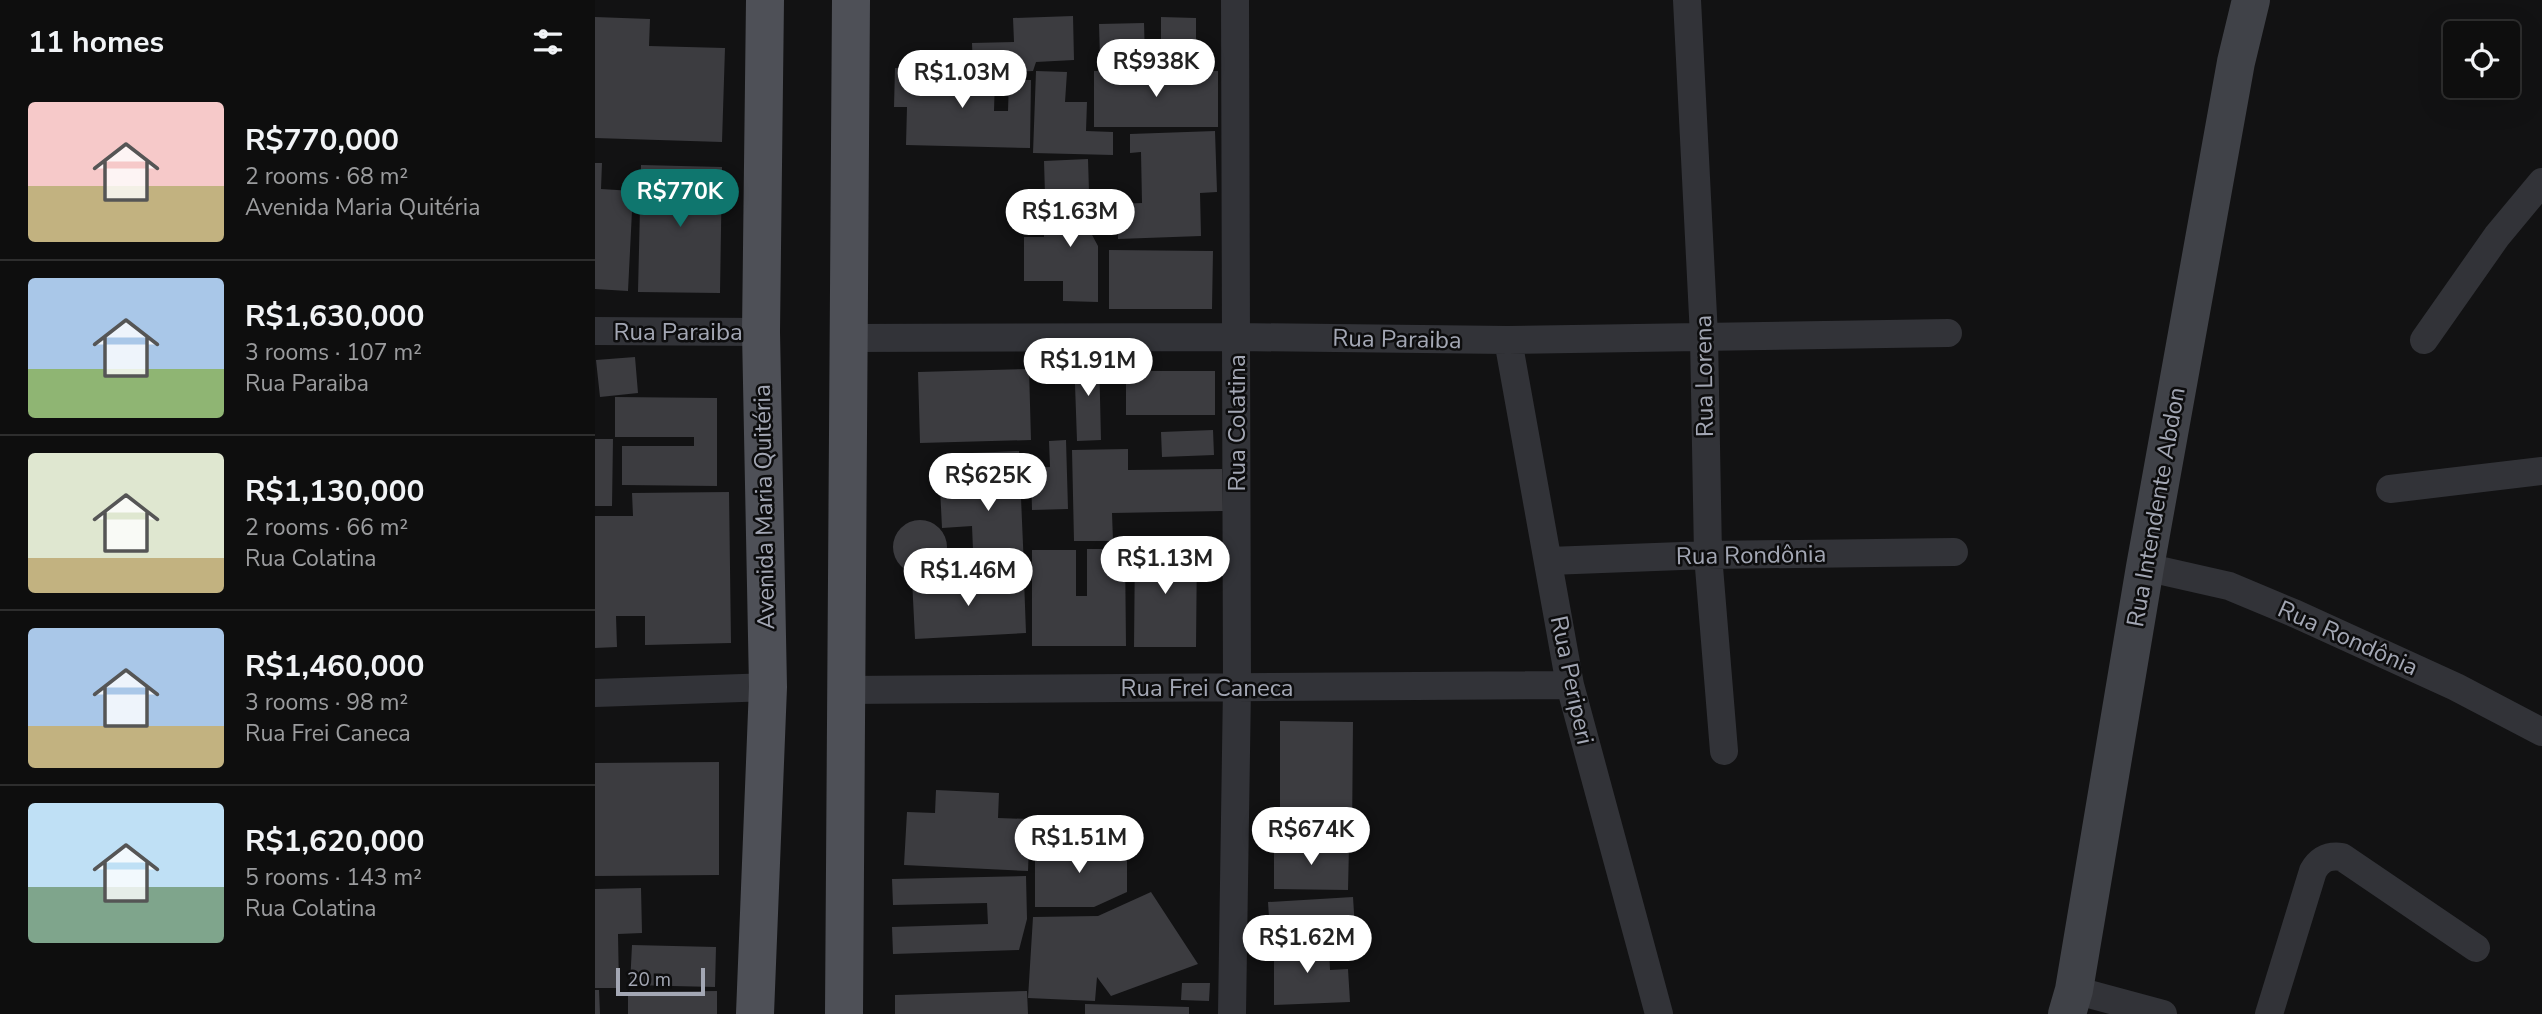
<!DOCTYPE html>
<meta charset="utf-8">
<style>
body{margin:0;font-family:"Nunito Sans",sans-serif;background:#171717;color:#f1f3f6;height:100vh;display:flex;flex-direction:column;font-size:26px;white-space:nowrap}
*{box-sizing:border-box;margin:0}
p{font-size:23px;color:#9b9c9e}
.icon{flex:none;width:38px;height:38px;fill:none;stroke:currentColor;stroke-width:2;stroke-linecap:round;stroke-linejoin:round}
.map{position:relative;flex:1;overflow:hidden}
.details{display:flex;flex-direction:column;background:#0e0e0e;width:595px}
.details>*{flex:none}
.fabs{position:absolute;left:1848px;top:21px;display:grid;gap:14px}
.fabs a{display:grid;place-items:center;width:77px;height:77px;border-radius:7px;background:#0e0e0e;box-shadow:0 7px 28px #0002,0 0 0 2px #2e2e2e;font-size:35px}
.scale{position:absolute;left:21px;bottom:18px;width:89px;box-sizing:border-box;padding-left:7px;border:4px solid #a3a7b4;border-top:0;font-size:19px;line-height:24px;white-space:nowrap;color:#a3a7b4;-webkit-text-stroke:5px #0d0d0e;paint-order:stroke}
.price{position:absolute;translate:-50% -60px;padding:0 16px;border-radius:24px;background:#fff;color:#222;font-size:23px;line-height:46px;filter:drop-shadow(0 2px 4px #0008)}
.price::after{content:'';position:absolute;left:50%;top:42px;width:21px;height:16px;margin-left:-10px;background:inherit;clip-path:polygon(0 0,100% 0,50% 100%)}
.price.selected{background:#0f766e;color:#fff}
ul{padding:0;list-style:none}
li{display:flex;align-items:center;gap:21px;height:175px;padding:0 28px}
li+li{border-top:2px solid #2e2e2e}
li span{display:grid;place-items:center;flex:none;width:196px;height:140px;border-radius:7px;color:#555}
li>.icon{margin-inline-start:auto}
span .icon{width:84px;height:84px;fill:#fffc;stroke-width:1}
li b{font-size:30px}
h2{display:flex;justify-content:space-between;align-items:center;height:84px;padding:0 28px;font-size:30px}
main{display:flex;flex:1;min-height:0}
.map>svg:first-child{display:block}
</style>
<main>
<section class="details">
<h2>11 homes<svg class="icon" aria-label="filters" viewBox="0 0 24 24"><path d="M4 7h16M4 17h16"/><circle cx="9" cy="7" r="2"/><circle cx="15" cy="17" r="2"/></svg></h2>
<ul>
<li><span style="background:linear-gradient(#f6c9c9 60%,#c2b280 0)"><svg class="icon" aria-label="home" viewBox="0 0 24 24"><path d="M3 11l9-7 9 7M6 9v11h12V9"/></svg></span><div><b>R$770,000</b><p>2 rooms · 68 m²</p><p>Avenida Maria Quitéria</p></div></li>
<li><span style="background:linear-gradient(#a9c7e8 65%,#8fb573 0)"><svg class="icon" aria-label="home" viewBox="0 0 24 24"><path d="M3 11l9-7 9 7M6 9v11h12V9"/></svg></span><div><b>R$1,630,000</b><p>3 rooms · 107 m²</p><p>Rua Paraiba</p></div></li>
<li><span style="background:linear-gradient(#dfe7d0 75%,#c2b280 0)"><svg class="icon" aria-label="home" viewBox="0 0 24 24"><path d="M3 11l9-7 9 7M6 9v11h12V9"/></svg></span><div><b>R$1,130,000</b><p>2 rooms · 66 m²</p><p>Rua Colatina</p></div></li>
<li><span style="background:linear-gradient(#a9c7e8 70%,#c2b280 0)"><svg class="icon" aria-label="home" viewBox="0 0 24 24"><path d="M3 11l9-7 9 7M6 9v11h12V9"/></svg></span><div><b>R$1,460,000</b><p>3 rooms · 98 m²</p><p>Rua Frei Caneca</p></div></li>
<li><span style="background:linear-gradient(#bfe0f5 60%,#7fa58c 0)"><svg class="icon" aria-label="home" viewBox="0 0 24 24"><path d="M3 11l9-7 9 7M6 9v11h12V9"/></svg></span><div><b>R$1,620,000</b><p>5 rooms · 143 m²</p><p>Rua Colatina</p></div></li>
</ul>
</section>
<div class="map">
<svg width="1947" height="1014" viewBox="0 0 1947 1014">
<rect width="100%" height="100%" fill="#121213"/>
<path fill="#3c3c40" d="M 478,16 L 479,60 L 441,62 L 438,71 L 378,74 L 377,43 L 419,42 L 418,18 Z
M 0,17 L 55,19 L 54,46 L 130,48 L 127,142 L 0,138 Z
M 566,17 L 601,18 L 601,45 L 566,44 Z
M 549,23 L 550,59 L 505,60 L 504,24 Z
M 300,68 L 375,70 L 374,77 L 400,78 L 399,111 L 413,111 L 414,80 L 436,80 L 435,148 L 311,145 L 312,107 L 299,107 Z
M 441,71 L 472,72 L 470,102 L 492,102 L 491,131 L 518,132 L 518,155 L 438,153 Z
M 499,71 L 623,71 L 623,127 L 499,127 Z
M 620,131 L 622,192 L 605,193 L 606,236 L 523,239 L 522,204 L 547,203 L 546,152 L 535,153 L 535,134 Z
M 493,159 L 494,192 L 450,195 L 449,161 Z
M 0,163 L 7,163 L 6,189 L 38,191 L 33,291 L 0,289 Z
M 46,165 L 127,167 L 125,293 L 43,292 Z
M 476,197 L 516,197 L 517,232 L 496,233 L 503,246 L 503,302 L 468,301 L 468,281 L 429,281 L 429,237 L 449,237 L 449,215 L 477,215 Z
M 514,250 L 618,251 L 617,309 L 514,309 Z
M 479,356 L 504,356 L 506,440 L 482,441 Z
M 40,357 L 43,393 L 5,397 L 1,360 Z
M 434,369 L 436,440 L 325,443 L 323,372 Z
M 531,371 L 620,371 L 620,415 L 531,415 Z
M 20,397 L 122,398 L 122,486 L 27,485 L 27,446 L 99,446 L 99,437 L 20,437 Z
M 618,430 L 619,455 L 567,457 L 566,432 Z
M 0,439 L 18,439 L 17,506 L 0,506 Z
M 471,440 L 473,509 L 437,510 L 436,468 L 455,467 L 454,441 Z
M 533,449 L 533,470 L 627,469 L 628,511 L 517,513 L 518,541 L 479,541 L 477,450 Z
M 424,451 L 429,568 L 357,570 L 358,550 L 378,550 L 377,526 L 347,528 L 345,487 L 377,485 L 376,453 Z
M 134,492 L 136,643 L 50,645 L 50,616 L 21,616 L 22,647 L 0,648 L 0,516 L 38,516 L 37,493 Z
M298 547a27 27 0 1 1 54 0a27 27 0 1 1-54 0Z
M 540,545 L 602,545 L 601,647 L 539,647 Z
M 492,549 L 530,549 L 531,646 L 437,646 L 437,550 L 481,550 L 481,596 L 492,596 Z
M 347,577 L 350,583 L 429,579 L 431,633 L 320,639 L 317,579 Z
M 685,721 L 758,722 L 757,838 L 685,838 Z
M 124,762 L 124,875 L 0,876 L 0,763 Z
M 341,790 L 404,793 L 403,818 L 435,819 L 433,871 L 309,865 L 312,812 L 340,813 Z
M 679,845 L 754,846 L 753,890 L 679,889 Z
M 440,846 L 532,846 L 532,892 L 499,907 L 440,907 Z
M 431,876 L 432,919 L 424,950 L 298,954 L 297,927 L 393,924 L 392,903 L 298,905 L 297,879 Z
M 46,888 L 47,933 L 23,934 L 24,988 L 0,988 L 0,889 Z
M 556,892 L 603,964 L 516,996 L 502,977 L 500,1001 L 433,998 L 438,917 L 503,916 Z
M 758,897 L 760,929 L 675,933 L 673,902 Z
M 721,939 L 722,949 L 734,948 L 735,970 L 753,969 L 755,1002 L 679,1005 L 679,941 Z
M 37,945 L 121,947 L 120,987 L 35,985 Z
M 587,983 L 615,983 L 614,1001 L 586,1000 Z
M 0,990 L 4,990 L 5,1014 L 0,1014 Z
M 122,991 L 122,1014 L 33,1014 L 33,992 Z
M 432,991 L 433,1014 L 300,1014 L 300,995 Z
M 490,1004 L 594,1007 L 594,1014 L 490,1014 Z"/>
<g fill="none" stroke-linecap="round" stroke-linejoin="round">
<path stroke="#323338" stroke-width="28" d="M 1092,0 L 1109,336 L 1113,555 L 1129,751
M 0,331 L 166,332
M 252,338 L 642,337 L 913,340 L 1353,333
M 913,340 L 975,685 L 1064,1014
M 1829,340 L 1902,236 L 1947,182
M 1795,489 L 1947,471
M 954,561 L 1113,555 L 1359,552
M 1550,567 L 1634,586 L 1701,614 L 1861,687 L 1947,732
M 250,690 L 975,685
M 0,693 L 173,687
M 1479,990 L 1568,1014
M 637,1014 L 642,687 L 640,0
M 1674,1014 L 1718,871 C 1725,859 1733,855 1747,857 L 1881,948"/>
<path stroke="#404248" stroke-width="38" d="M 1472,1014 L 1479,990 L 1550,567 L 1641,62 L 1656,0"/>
<path stroke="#4e5057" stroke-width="38" d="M 160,1014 L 173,687 L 166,332 L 170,0
M 249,1014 L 256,0"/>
</g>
<g text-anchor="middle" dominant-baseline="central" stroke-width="5" stroke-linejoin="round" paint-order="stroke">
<g font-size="24" fill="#a3a7b4" stroke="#0d0d0e">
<text x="83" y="332">Rua Paraiba</text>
<text transform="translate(802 339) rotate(1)">Rua Paraiba</text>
<text transform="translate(1109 376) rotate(-91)">Rua Lorena</text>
<text transform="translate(642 423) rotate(-90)">Rua Colatina</text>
<text transform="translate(169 507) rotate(-91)">Avenida Maria Quitéria</text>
<text transform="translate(1561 507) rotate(-80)">Rua Intendente Abdon</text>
<text transform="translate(1156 555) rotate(-1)">Rua Rondônia</text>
<text transform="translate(1753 638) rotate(24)">Rua Rondônia</text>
<text transform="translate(977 680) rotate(78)">Rua Periperi</text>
<text x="612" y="688">Rua Frei Caneca</text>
</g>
</g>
</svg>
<div class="fabs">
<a><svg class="icon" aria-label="locate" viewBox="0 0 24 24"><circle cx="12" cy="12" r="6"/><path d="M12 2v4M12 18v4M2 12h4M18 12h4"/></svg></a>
</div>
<div class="scale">20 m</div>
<b class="price" style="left:561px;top:99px">R$938K</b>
<b class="price" style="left:367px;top:110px">R$1.03M</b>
<b class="price selected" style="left:85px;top:229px">R$770K</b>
<b class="price" style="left:475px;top:249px">R$1.63M</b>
<b class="price" style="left:493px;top:398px">R$1.91M</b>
<b class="price" style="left:393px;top:513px">R$625K</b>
<b class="price" style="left:570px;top:596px">R$1.13M</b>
<b class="price" style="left:373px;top:608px">R$1.46M</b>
<b class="price" style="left:716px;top:867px">R$674K</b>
<b class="price" style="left:484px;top:875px">R$1.51M</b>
<b class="price" style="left:712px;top:975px">R$1.62M</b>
</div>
</main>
